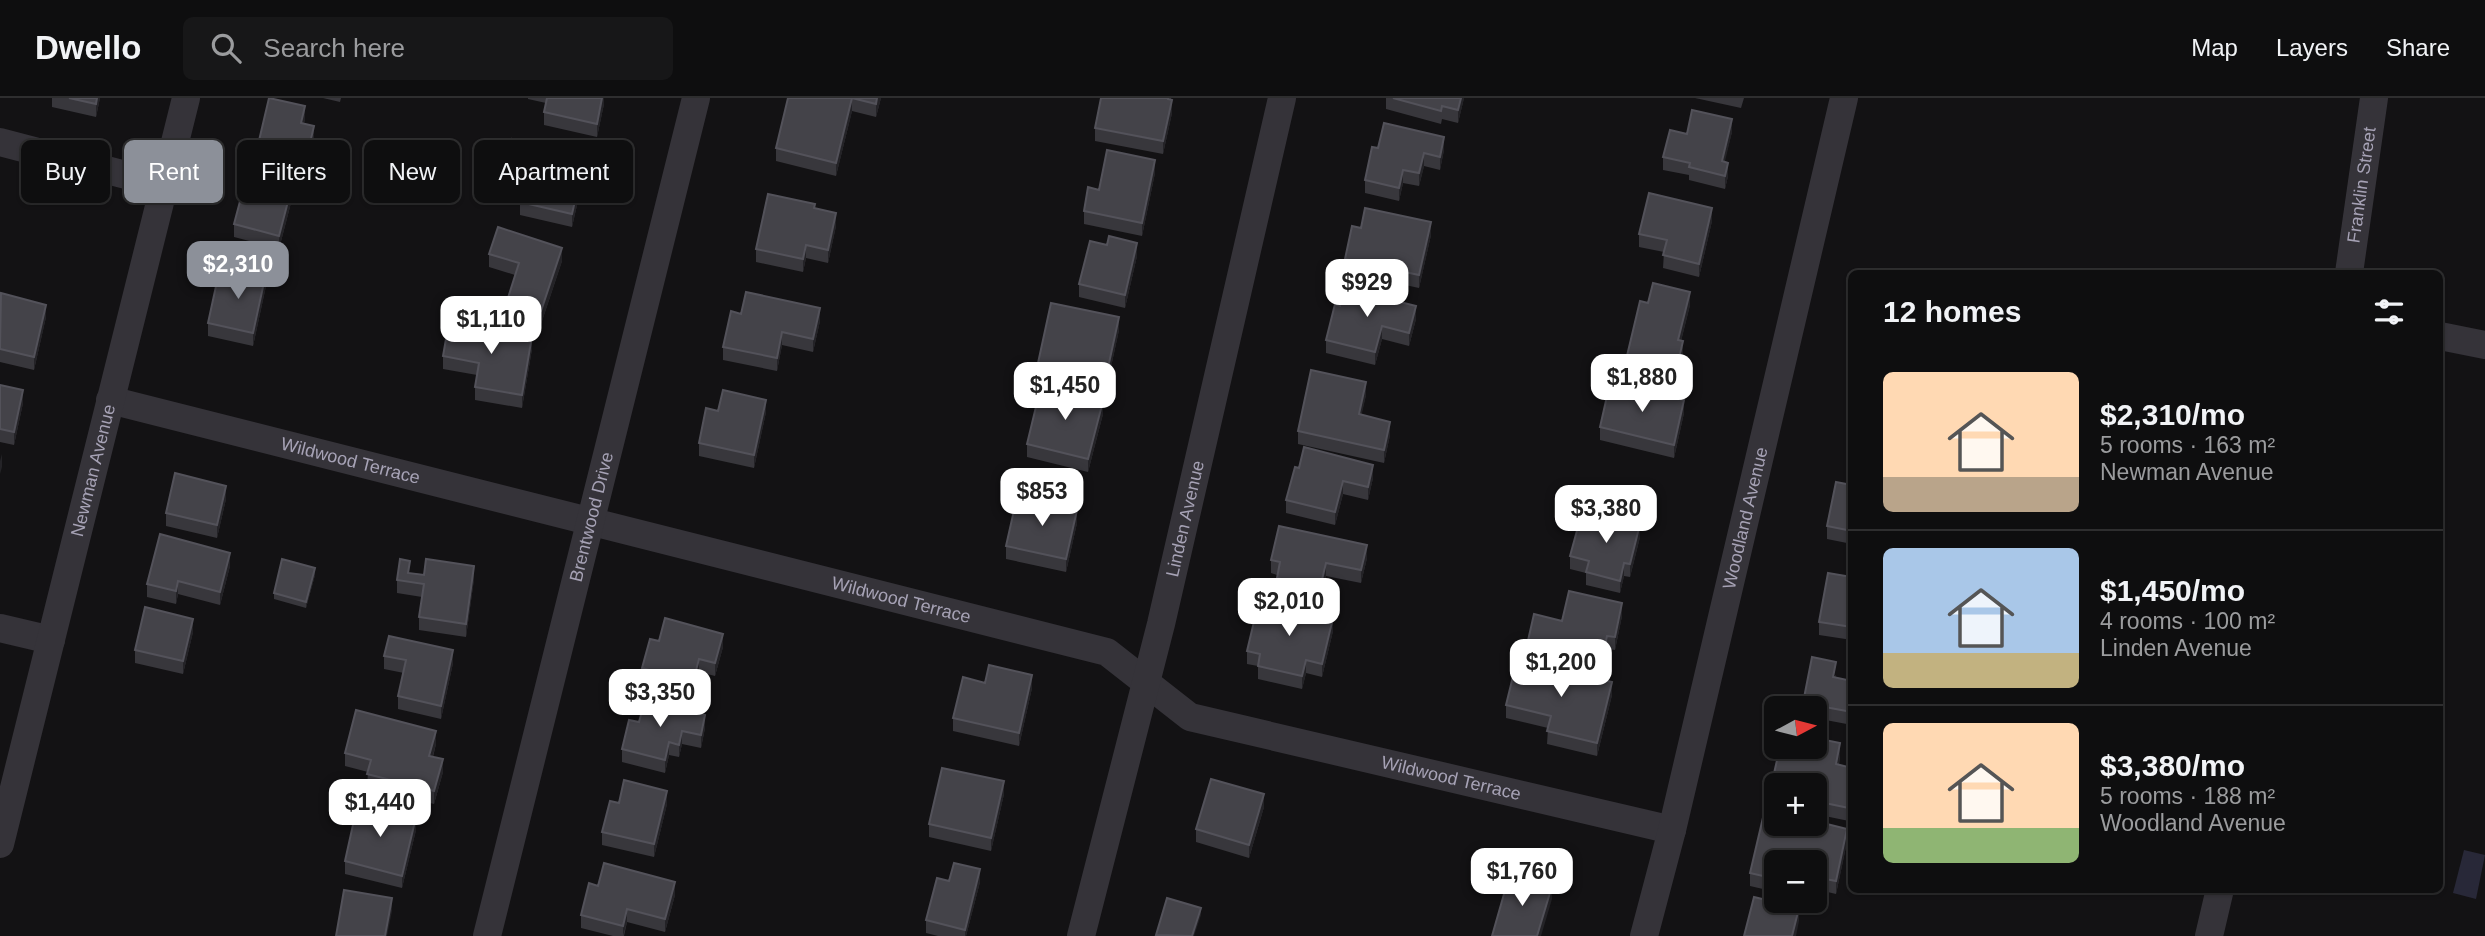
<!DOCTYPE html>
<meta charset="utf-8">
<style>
body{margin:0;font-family:Helvetica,sans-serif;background:#171718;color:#f1f3f6;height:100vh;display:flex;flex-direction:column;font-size:26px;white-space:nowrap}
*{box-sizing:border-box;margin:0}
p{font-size:23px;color:#9b9c9e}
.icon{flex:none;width:38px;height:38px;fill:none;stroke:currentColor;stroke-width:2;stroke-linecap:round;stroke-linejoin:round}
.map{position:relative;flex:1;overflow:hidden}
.sheet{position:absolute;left:1848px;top:172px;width:595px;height:623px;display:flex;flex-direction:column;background:#0e0e0f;border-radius:10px;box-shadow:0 2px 5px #0004,0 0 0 2px #2e2e2f}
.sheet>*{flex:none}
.hud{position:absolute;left:21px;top:42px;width:665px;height:63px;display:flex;gap:14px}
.needle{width:46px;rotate:83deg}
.buttons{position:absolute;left:1764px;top:598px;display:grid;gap:14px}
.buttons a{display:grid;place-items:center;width:63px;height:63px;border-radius:10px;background:#0e0e0f;box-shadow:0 2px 5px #0004,0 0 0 2px #2e2e2f;font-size:35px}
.price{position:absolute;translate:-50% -60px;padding:0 16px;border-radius:14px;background:#fff;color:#222;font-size:23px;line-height:46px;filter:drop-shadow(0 2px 4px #0008)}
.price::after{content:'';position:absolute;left:50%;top:42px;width:21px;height:16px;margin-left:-10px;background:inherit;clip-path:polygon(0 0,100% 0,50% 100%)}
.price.active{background:#8c9099;color:#fff}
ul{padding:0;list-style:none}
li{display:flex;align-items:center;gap:21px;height:175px;padding:0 35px}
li+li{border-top:2px solid #2e2e2f}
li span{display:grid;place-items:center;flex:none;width:196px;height:140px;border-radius:10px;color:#555}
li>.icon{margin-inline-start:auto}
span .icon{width:84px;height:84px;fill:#fffc;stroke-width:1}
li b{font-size:30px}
h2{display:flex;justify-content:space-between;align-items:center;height:84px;padding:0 35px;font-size:30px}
.pill{padding:0 24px;border-radius:10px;background:#0e0e0f;box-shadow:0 2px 5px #0004,0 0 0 2px #2e2e2f;font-size:24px;line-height:63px}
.pill.active{background:#8c9099;color:#fff}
header{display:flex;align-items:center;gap:42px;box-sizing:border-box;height:98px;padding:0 35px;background:#0e0e0f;border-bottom:2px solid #2e2e2f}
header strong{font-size:33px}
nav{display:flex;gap:38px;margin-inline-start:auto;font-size:24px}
.search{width:490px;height:63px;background:#171718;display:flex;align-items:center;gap:18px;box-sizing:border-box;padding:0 24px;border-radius:10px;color:#9b9c9e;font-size:26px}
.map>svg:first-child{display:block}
</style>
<header>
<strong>Dwello</strong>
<div class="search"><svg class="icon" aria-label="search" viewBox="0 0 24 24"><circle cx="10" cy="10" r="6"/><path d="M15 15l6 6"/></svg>Search here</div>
<nav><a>Map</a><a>Layers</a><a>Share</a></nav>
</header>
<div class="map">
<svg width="2485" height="838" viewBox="0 0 2485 838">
<rect width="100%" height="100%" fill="#131214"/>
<path fill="#282838" d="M 2464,752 L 2485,757 L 2476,801 L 2453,795 Z"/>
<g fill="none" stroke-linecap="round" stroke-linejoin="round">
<g stroke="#353339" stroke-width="28">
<path d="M 0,44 L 164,87"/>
<path id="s1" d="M 2349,175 L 2374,0"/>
<path d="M 2440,238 L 2485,247"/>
<path id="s2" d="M 110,302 L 1107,554 L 1190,619 L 1672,732"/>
<path d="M 0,530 L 51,542"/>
<path id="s3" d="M 0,746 L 186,0"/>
<path id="s4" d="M 487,838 L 696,0"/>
<path id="s5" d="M 1081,838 L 1161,526 L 1282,0"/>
<path id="s6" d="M 1644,838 L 1672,732 L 1844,0"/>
<path d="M 2209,838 L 2220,791"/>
</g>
</g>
<path fill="#38373c" d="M 52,0 L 100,0 L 96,19 L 52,9 Z
M 323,0 L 341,0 L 340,4 Z
M 528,0 L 604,0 L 604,6 L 597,39 L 544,27 L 544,14 L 546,5 L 528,1 Z
M 788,0 L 881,0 L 876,19 L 852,13 L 836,78 L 776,63 L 776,50 Z
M 1171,0 L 1172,15 L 1163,56 L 1095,43 L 1095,30 Z
M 1386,0 L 1464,0 L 1458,25 L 1442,21 L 1441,26 L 1386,11 Z
M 1695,0 L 1744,0 L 1741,10 Z
M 305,21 L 304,25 L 314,41 L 303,88 L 254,77 L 254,64 Z
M 1732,34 L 1724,64 L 1728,78 L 1725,91 L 1689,82 L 1689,77 L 1663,72 L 1663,59 Z
M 1378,50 L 1444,52 L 1440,72 L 1424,68 L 1419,88 L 1403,85 L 1399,103 L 1365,95 L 1365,82 Z
M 506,65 L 585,72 L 572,129 L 520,117 L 520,104 L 525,83 L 506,78 Z
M 1155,75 L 1142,138 L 1084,126 L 1084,113 L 1099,92 Z
M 292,101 L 279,151 L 234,139 L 234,126 Z
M 815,111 L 836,128 L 828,165 L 806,160 L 803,174 L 756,164 L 756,151 Z
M 1712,123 L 1699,179 L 1663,170 L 1664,154 L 1639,149 L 1639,136 Z
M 1361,130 L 1431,137 L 1419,190 L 1345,174 L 1345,161 Z
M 489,156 L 562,163 L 541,226 L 507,216 L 507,203 L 515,177 L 489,169 Z
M 1137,158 L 1125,210 L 1079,199 L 1079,186 Z
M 236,183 L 266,188 L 253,248 L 208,238 L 208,225 Z
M 0,198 L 46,219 L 34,272 L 0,264 Z
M 1648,205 L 1690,207 L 1681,243 L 1683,256 L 1676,286 L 1626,275 L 1626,262 Z
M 1335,206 L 1416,221 L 1409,248 L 1382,241 L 1375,267 L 1326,255 L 1326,242 Z
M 741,216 L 820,223 L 813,254 L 782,247 L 777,273 L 723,262 L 723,249 Z
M 1119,232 L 1106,292 L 1038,278 L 1038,265 Z
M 532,251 L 522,310 L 475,302 L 475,289 L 477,277 L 443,271 L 443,258 Z
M 0,287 L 23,305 L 14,347 L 0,344 Z
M 1366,297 L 1361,317 L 1390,337 L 1384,365 L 1298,346 L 1298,333 Z
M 718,313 L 766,314 L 754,370 L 699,358 L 699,345 Z
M 1684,315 L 1674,360 L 1600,342 L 1600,329 Z
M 1103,316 L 1088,374 L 1027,359 L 1027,346 Z
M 1295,369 L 1373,380 L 1368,402 L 1343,396 L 1335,427 L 1286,415 L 1286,402 Z
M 1852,387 L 1852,446 L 1827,441 L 1827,428 Z
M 226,401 L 217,440 L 166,428 L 166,415 Z
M 1077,425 L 1066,474 L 1006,461 L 1006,448 Z
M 1640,439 L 1630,479 L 1624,478 L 1620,495 L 1586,487 L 1586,475 L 1570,471 L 1570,458 Z
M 1367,460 L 1361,485 L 1326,478 L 1320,503 L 1277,493 L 1277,477 L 1271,475 L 1271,462 Z
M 230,468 L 220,507 L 178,496 L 176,506 L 147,499 L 147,486 Z
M 410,475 L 474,481 L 466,539 L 419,532 L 419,519 L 422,499 L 397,495 L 397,482 Z
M 315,477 L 306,510 L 274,501 L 274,495 Z
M 1852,479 L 1852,542 L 1819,537 L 1819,524 Z
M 1622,518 L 1615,552 L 1607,551 L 1601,577 L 1527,560 L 1527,547 L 1562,523 Z
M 1333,533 L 1322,579 L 1306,575 L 1302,591 L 1258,581 L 1258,568 L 1247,566 L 1247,553 Z
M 193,534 L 183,576 L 135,565 L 135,552 Z
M 659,543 L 723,549 L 715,578 L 699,574 L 693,597 L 642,583 L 642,570 Z
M 384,558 L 453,565 L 441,621 L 398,611 L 398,598 L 404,575 L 384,571 Z
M 1836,577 L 1835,580 L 1852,583 L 1852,627 L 1815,620 L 1815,611 L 1803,611 L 1803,605 Z
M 985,585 L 1032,590 L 1019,648 L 953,633 L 953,620 Z
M 1612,597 L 1597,658 L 1547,646 L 1548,630 L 1506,620 L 1506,607 Z
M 639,624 L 705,630 L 701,650 L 682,646 L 679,659 L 669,657 L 665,675 L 622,664 L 622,651 Z
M 1815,640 L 1840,645 L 1840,658 L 1839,667 L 1852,670 L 1852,712 L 1849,723 L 1815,716 L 1815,688 L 1776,688 L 1776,707 L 1770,706 L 1770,693 L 1780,649 L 1815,649 Z
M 436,646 L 433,659 L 443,674 L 434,706 L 367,689 L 368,674 L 345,668 L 345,655 Z
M 1004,696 L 991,753 L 929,739 L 929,726 Z
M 619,705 L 667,706 L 654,759 L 602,747 L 602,734 Z
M 1264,709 L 1249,760 L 1196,744 L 1196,731 Z
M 1765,711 L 1776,714 L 1776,726 L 1815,726 L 1815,723 L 1847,731 L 1847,744 L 1836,796 L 1815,791 L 1815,765 L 1776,765 L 1776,794 L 1750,788 L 1750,775 Z
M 416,732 L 402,790 L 345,776 L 345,763 Z
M 949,783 L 980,784 L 966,838 L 938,838 L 926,835 L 926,822 Z
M 598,788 L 675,797 L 665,834 L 627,824 L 624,838 L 613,838 L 581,830 L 581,817 Z"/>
<path fill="#242327" d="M 97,0 L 100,0 L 96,19 L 96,6 Z
M 602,0 L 604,0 L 604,6 L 597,39 L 597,26 Z
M 852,0 L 852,13 L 836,78 L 836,65 Z
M 877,0 L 881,0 L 876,19 L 876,6 Z
M 1461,0 L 1464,0 L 1458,25 L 1458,12 Z
M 1172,2 L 1172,15 L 1163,56 L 1163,43 Z
M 305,8 L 305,21 L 301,38 L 301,25 Z
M 1732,21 L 1732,34 L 1722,76 L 1722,63 Z
M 314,28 L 314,41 L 303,88 L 303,75 Z
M 1444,39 L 1444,52 L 1440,72 L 1440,59 Z
M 1424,55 L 1424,68 L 1419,88 L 1419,75 Z
M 585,59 L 585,72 L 572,129 L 572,116 Z
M 1155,62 L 1155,75 L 1142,138 L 1142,125 Z
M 1728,65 L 1728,78 L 1725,91 L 1725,78 Z
M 1403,72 L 1403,85 L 1399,103 L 1399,90 Z
M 292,88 L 292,101 L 279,151 L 279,138 Z
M 1712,110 L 1712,123 L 1699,179 L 1699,166 Z
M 836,115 L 836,128 L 828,165 L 828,152 Z
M 1431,124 L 1431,137 L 1419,190 L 1419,177 Z
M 1137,145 L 1137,158 L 1125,210 L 1125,197 Z
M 806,147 L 806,160 L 803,174 L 803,161 Z
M 562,150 L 562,163 L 541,226 L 541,213 Z
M 266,175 L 266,188 L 253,248 L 253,235 Z
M 1690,194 L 1690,207 L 1678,255 L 1678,242 Z
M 46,207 L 46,219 L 34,272 L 34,259 Z
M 1416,208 L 1416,221 L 1409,248 L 1409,235 Z
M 820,210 L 820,223 L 813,254 L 813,241 Z
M 1119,219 L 1119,232 L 1106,292 L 1106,279 Z
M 1382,228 L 1382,241 L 1375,267 L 1375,254 Z
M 782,234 L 782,247 L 777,273 L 777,260 Z
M 532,238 L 532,251 L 522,310 L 522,297 Z
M 1683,243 L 1683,256 L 1676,286 L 1676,273 Z
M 1366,284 L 1366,297 L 1359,329 L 1359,316 Z
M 23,292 L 23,305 L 14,347 L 14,334 Z
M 766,302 L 766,314 L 754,370 L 754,357 Z
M 1684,302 L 1684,315 L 1674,360 L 1674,347 Z
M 1103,303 L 1103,316 L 1088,374 L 1088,361 Z
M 1390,324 L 1390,337 L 1384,365 L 1384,352 Z
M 2,356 L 2,369 L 0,376 L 0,363 Z
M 1373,367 L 1373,380 L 1368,402 L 1368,389 Z
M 1343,383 L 1343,396 L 1335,427 L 1335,414 Z
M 226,388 L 226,401 L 217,440 L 217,427 Z
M 1077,412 L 1077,425 L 1066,474 L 1066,461 Z
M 1640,426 L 1640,439 L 1630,479 L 1630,466 Z
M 1367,447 L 1367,460 L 1361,485 L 1361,472 Z
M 230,455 L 230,468 L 220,507 L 220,494 Z
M 1326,465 L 1326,478 L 1320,503 L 1320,490 Z
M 1624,465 L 1624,478 L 1620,495 L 1620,483 Z
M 474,468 L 474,481 L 466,539 L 466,526 Z
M 315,470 L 315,477 L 306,510 L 306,504 Z
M 178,483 L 178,496 L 176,506 L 176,493 Z
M 1622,505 L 1622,518 L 1615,552 L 1615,539 Z
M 1333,520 L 1333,533 L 1322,579 L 1322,566 Z
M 193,521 L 193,534 L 183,576 L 183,563 Z
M 723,536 L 723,549 L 715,578 L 715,565 Z
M 1607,538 L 1607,551 L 1601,577 L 1601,564 Z
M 453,552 L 453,565 L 441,621 L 441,608 Z
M 699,561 L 699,574 L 693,597 L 693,584 Z
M 1306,562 L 1306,575 L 1302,591 L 1302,578 Z
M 1032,577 L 1032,590 L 1019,648 L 1019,635 Z
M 1612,584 L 1612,597 L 1597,658 L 1597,645 Z
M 705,617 L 705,630 L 701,650 L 701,637 Z
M 436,633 L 436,646 L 429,671 L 429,658 Z
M 682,633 L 682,646 L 679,659 L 679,647 Z
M 669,644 L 669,657 L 665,675 L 665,662 Z
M 1840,645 L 1840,658 L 1836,679 L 1836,666 Z
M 443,661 L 443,674 L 434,706 L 434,693 Z
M 1004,683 L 1004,696 L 991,753 L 991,740 Z
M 667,693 L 667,706 L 654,759 L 654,746 Z
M 1264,696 L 1264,709 L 1249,760 L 1249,747 Z
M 1852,699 L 1852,712 L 1849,723 L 1849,710 Z
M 416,719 L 416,732 L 402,790 L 402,778 Z
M 1847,731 L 1847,744 L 1836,796 L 1836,783 Z
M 980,771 L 980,784 L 966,838 L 965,838 L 965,832 Z
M 675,784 L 675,797 L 665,834 L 665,821 Z
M 1552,788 L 1552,801 L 1541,838 L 1537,838 Z
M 392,800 L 392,813 L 387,838 L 385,838 Z
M 1201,810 L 1201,817 L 1194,838 L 1192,838 Z
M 1799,810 L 1799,823 L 1796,838 L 1792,838 Z
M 627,811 L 627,824 L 623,838 L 623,828 Z"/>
<path fill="#444349" stroke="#53525a" stroke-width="2" d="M 69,0 L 97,0 L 96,6 Z
M 269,0 L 305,8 L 301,25 L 314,28 L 303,75 L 254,64 Z
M 547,0 L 602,0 L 597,26 L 544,14 Z
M 788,0 L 877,0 L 876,6 L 852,0 L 836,65 L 776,50 Z
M 1101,0 L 1168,0 L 1168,1 L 1172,2 L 1163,43 L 1095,30 Z
M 1393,0 L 1461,0 L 1458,12 L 1442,8 L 1441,13 Z
M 1692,12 L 1732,21 L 1722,63 L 1728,65 L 1725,78 L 1689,69 L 1690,65 L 1663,59 L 1670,32 L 1687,36 Z
M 1384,25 L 1444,39 L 1440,59 L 1424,55 L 1419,75 L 1403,72 L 1399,90 L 1365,82 L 1372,49 L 1378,50 Z
M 512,41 L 585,59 L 572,116 L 520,104 L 528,70 L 506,65 Z
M 1107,52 L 1155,62 L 1142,125 L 1084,113 L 1088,89 L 1099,92 Z
M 247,77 L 292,88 L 279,138 L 234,126 Z
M 1649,95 L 1712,110 L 1699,166 L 1663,157 L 1667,142 L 1639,136 Z
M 768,96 L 815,106 L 814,110 L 836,115 L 828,152 L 806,147 L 803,161 L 756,151 Z
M 1365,110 L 1431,124 L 1419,177 L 1345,161 L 1352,128 L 1361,130 Z
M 498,129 L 562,150 L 541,213 L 507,203 L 519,165 L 489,156 Z
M 1109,138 L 1137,145 L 1125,197 L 1079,186 L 1090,143 L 1107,147 Z
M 239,169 L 266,175 L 253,235 L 208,225 L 218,179 L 236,183 Z
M 1653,185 L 1690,194 L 1678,242 L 1683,243 L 1676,273 L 1626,262 L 1640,203 L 1648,205 Z
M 1344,190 L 1416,208 L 1409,235 L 1382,228 L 1375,254 L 1326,242 L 1335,206 L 1340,208 Z
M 746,194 L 820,210 L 813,241 L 782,234 L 777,260 L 723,249 L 731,213 L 741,216 Z
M 1,195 L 46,207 L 34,259 L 0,251 Z
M 1051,205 L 1119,219 L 1106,279 L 1038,265 Z
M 449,224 L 532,238 L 522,297 L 475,289 L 479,265 L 443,258 Z
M 1311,272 L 1366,284 L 1359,316 L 1390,324 L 1384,352 L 1298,333 Z
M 1610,285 L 1684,302 L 1674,347 L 1600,329 Z
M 0,287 L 23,292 L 14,334 L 0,331 Z
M 1041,288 L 1103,303 L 1088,361 L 1027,346 Z
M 723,292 L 766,302 L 754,357 L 699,345 L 706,310 L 718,313 Z
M 1304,349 L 1373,367 L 1368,389 L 1343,383 L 1335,414 L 1286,402 L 1295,369 L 1299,370 Z
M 175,375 L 226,388 L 217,427 L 166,415 Z
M 1836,384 L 1852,387 L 1852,433 L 1827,428 Z
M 1017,399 L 1077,412 L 1066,461 L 1006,448 Z
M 1603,416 L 1640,426 L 1630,466 L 1624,465 L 1620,483 L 1586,474 L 1589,463 L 1570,458 L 1581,418 L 1601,423 Z
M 1279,428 L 1367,447 L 1361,472 L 1326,465 L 1320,490 L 1277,480 L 1280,464 L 1271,462 Z
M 160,436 L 230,455 L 220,494 L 178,483 L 176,493 L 147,486 Z
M 282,461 L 315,470 L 306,504 L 274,495 Z
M 400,461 L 410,463 L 408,475 L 424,477 L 426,461 L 474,468 L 466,526 L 419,519 L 424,486 L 397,482 Z
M 1828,475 L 1852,479 L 1852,529 L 1819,524 Z
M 1569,493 L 1622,505 L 1615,539 L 1607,538 L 1601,564 L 1527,547 L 1534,516 L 1562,523 Z
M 1271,505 L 1333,520 L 1322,566 L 1306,562 L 1302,578 L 1258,568 L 1260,556 L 1247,553 L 1257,511 L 1269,514 Z
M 145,509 L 193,521 L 183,563 L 135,552 Z
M 665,520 L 723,536 L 715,565 L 699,561 L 693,584 L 642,570 L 650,541 L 659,543 Z
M 389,538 L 453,552 L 441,608 L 398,598 L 406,562 L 384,558 Z
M 1812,559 L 1836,564 L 1833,579 L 1852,583 L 1852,614 L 1803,605 Z
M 1517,562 L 1612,584 L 1597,645 L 1547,633 L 1551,618 L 1506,607 Z
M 989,567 L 1032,577 L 1019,635 L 953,620 L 963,579 L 985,585 Z
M 645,602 L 705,617 L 701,637 L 682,633 L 679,647 L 669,644 L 665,662 L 622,651 L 629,622 L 639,624 Z
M 356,612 L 436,633 L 429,658 L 443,661 L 434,693 L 367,676 L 371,662 L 345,655 Z
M 1815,640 L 1840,645 L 1836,666 L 1852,670 L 1852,699 L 1849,710 L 1815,703 L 1815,688 L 1776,688 L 1776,694 L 1770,693 L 1780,649 L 1815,649 Z
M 942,670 L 1004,683 L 991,740 L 929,726 Z
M 1211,681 L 1264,696 L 1249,747 L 1196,731 Z
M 624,682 L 667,693 L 654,746 L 602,734 L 610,703 L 619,705 Z
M 358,704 L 416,719 L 402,778 L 345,763 Z
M 1765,711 L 1776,714 L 1776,726 L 1815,726 L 1815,723 L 1847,731 L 1836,783 L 1815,779 L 1815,765 L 1776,765 L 1776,781 L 1750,775 Z
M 604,765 L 675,784 L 665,821 L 627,811 L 623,828 L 581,817 L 589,785 L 598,788 Z
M 954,765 L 980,771 L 965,832 L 926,822 L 937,780 L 949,783 Z
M 1510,775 L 1552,788 L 1537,838 L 1492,838 Z
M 344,792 L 392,800 L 385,838 L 336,838 Z
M 1754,799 L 1799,810 L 1792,838 L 1744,838 Z
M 1167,800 L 1201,810 L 1192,838 L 1156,837 Z"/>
<g text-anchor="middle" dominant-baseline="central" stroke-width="5" stroke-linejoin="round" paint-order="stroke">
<g font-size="18" fill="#a6a2b5" stroke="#0e0d0f">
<text stroke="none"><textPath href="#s1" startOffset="89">Franklin Street</textPath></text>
<text stroke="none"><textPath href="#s2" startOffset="248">Wildwood Terrace</textPath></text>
<text stroke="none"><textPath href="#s3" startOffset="385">Newman Avenue</textPath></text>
<text stroke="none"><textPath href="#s4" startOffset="432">Brentwood Drive</textPath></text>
<text stroke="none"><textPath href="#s6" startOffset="430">Woodland Avenue</textPath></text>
<text stroke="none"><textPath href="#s5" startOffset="430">Linden Avenue</textPath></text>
<text stroke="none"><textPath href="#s2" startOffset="816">Wildwood Terrace</textPath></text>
<text stroke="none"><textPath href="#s2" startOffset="1402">Wildwood Terrace</textPath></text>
</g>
</g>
</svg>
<div class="buttons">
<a><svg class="needle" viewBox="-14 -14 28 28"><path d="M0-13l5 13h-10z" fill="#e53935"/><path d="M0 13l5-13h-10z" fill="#9b9c9e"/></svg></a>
<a>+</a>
<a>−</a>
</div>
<b class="price active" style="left:238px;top:203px">$2,310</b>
<b class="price" style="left:1367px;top:221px">$929</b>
<b class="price" style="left:491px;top:258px">$1,110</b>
<b class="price" style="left:1642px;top:316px">$1,880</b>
<b class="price" style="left:1065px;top:324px">$1,450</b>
<b class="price" style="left:1042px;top:430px">$853</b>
<b class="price" style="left:1606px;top:447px">$3,380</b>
<b class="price" style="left:1289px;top:540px">$2,010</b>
<b class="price" style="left:1561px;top:601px">$1,200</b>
<b class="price" style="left:660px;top:631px">$3,350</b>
<b class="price" style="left:380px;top:741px">$1,440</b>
<b class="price" style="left:1522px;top:810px">$1,760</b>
<div class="hud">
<a class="pill">Buy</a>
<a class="pill active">Rent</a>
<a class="pill">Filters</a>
<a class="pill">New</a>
<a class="pill">Apartment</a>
</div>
<section class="sheet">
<h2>12 homes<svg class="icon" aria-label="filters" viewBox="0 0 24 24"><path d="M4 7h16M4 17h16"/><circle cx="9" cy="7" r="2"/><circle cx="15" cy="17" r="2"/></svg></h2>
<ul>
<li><span style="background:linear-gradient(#ffd9b3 75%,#b9a48a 0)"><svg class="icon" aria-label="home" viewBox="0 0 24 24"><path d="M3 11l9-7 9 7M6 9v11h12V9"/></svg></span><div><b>$2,310/mo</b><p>5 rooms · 163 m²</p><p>Newman Avenue</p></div></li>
<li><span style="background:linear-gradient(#a9c7e8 75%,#c2b280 0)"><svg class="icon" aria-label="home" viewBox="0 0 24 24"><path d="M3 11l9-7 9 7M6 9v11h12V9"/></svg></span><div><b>$1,450/mo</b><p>4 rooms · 100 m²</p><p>Linden Avenue</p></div></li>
<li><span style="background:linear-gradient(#ffd9b3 75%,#8fb573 0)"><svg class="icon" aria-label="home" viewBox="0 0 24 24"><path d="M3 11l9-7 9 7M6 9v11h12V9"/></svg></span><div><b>$3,380/mo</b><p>5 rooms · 188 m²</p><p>Woodland Avenue</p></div></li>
</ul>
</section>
</div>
